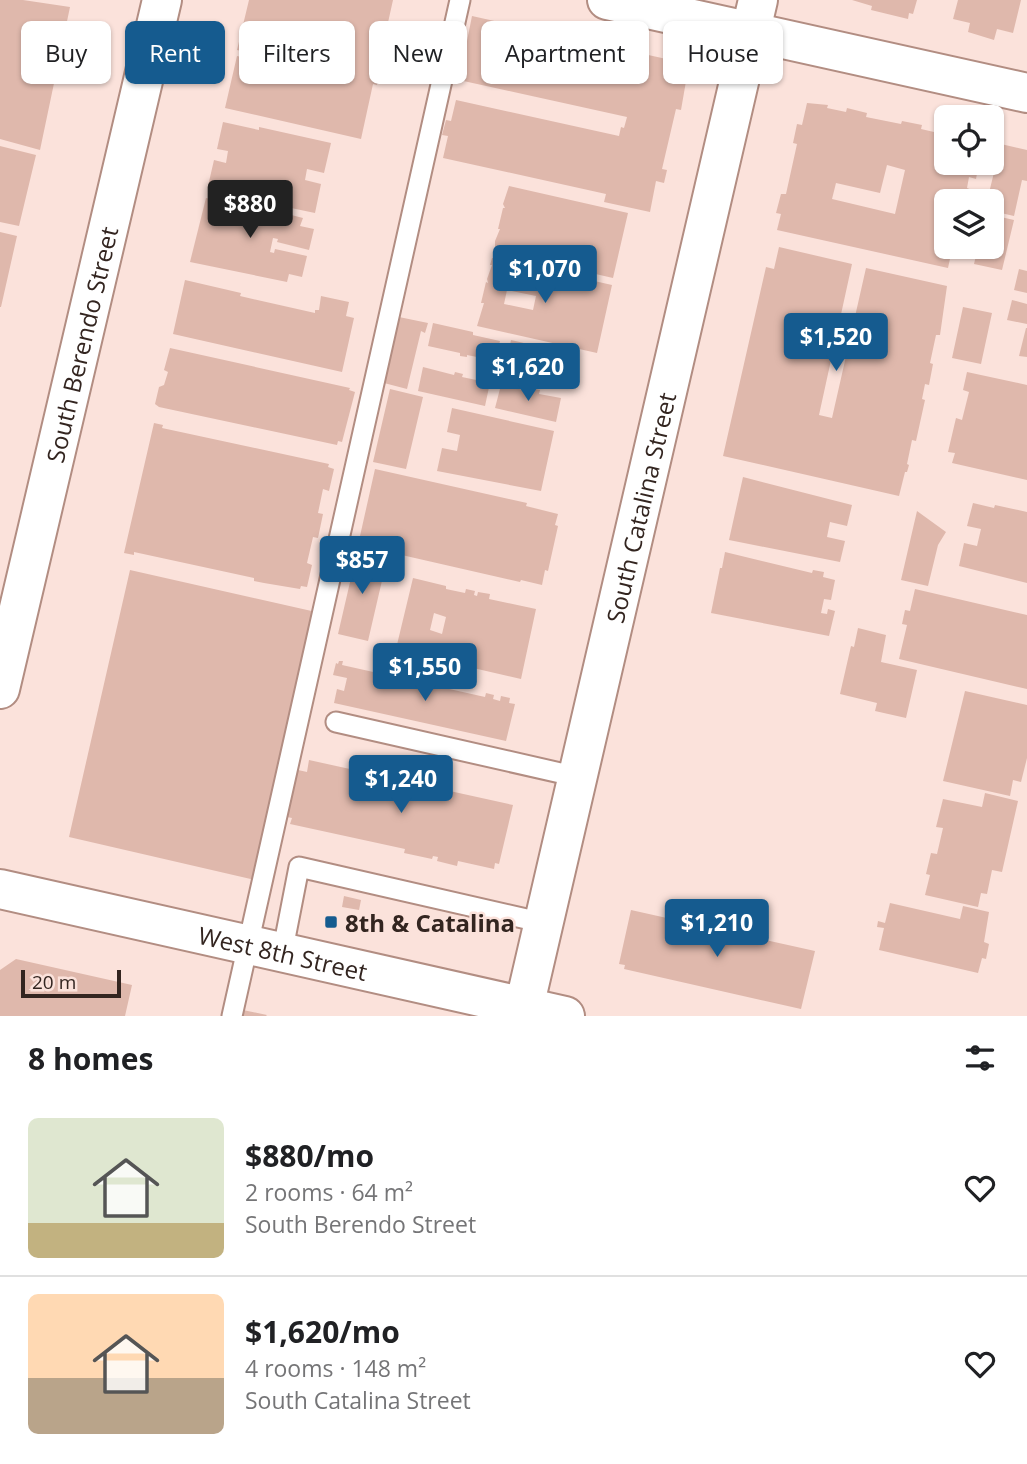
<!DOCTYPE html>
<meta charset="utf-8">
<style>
body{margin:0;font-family:"Open Sans",sans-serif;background:#f6f6f6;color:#202124;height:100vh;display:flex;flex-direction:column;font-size:26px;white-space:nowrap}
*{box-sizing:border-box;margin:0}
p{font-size:23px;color:#757577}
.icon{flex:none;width:38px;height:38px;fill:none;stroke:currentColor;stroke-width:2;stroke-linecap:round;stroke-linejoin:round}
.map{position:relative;height:1016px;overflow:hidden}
.panel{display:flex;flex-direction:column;background:#fff;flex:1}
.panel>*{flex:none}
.top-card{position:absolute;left:21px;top:21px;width:985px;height:63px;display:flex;gap:14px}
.buttons{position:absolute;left:934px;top:105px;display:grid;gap:14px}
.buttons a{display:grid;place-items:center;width:70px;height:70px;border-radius:10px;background:#fff;box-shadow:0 2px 5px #0004;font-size:35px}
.scale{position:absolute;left:21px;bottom:18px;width:100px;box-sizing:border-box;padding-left:7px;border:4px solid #332520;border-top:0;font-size:19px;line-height:24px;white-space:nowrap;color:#332520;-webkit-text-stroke:5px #fbe2db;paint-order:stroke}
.price{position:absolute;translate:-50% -60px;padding:0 16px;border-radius:7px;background:#155b8f;color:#fff;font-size:23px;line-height:46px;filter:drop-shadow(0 2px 4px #0008)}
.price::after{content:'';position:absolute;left:50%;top:42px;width:21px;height:16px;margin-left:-10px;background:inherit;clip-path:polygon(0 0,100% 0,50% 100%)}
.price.current{background:#222;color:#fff}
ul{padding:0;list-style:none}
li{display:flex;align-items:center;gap:21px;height:175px;padding:0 28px}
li+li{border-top:2px solid #e0e0e0}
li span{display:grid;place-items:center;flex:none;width:196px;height:140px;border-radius:10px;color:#555}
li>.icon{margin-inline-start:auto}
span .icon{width:84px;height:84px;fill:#fffc;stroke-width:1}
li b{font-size:30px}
h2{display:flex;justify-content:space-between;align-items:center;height:84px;padding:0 28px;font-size:30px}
.pill{padding:0 24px;border-radius:10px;background:#fff;box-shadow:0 2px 5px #0004;font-size:24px;line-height:63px}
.pill.current{background:#155b8f;color:#fff}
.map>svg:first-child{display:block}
</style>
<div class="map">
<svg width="1027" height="1016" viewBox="0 0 1027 1016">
<rect width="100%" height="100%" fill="#fbe2db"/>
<path fill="#dfb8ac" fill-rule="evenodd" d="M 0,0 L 23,0 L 70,7 L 40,150 L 0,139 Z
M 249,0 L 393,0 L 381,54 L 384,54 L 377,85 L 373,84 L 361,139 L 225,108 L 237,56 L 339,79 L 341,68 L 327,65 L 330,51 L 345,53 L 347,45 L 253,23 L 246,52 L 237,50 Z
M 852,0 L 917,0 L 913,14 L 909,13 L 908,19 L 871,10 L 872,6 Z
M 958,0 L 1021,0 L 1013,33 L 997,29 L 994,40 L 968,32 L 970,23 L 953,19 Z
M 472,16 L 689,64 L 681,110 L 676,109 L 662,169 L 667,170 L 664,183 L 656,181 L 650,212 L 604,202 L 606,194 L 443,158 L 448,136 L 442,135 L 446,120 L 451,121 L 456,100 L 619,136 L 621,127 L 624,128 L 627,117 L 459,80 L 464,55 L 458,54 L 461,39 L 467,41 Z
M 807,103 L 828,105 L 827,108 L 846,112 L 847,108 L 867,113 L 866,117 L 901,124 L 902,121 L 922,125 L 921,129 L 947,135 L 947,163 L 979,163 L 976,179 L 969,177 L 967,188 L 972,190 L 970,201 L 947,201 L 947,247 L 959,247 L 957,255 L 951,254 L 948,268 L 777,230 L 781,214 L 776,213 L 781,194 L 786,194 L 797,144 L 793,143 L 797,124 L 802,125 ZM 887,165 L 905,170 L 895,214 L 832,199 L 836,183 L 880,193 Z
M 223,122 L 259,130 L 259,127 L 331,143 L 324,173 L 307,169 L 305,180 L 321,184 L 315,213 L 243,198 L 244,195 L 208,186 L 214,160 L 226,163 L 228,151 L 217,149 Z
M 1001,144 L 1027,150 L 1027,181 L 1022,180 L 1014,216 L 992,211 L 992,201 L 987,201 Z
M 0,146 L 36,155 L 19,226 L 0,222 Z
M 509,186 L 628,213 L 613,278 L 495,251 L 495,241 L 500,229 L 498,229 L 503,208 L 505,208 L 503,204 Z
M 216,196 L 303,218 L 300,226 L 314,229 L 309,250 L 277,242 L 278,239 L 273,238 L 270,252 L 274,253 L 275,249 L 307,256 L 302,277 L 289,274 L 287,282 L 190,262 L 206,198 L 216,200 Z
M 992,215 L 1014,220 L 1002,270 L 974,264 L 978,247 L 992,247 Z
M 0,232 L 17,236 L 1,307 L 0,307 Z
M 779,247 L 852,264 L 819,415 L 832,418 L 866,268 L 947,286 L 940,335 L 936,335 L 930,363 L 933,364 L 929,385 L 925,384 L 922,399 L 925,400 L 916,441 L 912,440 L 907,464 L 909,465 L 907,472 L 905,472 L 899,496 L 723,456 L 766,267 L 774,269 Z
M 492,258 L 612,285 L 597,353 L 477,326 L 484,303 L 481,303 L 486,282 L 488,283 L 487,279 L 492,265 L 490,265 ZM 507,290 L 536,296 L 533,310 L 504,304 Z
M 1019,269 L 1027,271 L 1027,293 L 1014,290 Z
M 185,280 L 241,293 L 240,296 L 315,313 L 315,310 L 319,310 L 321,296 L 349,302 L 346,316 L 354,318 L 342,372 L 173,334 Z
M 1012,300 L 1027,304 L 1027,324 L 1007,320 Z
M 963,307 L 992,313 L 981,364 L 952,358 Z
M 399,317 L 428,323 L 425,333 L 421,331 L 407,389 L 384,383 Z
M 433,323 L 473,332 L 473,335 L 500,341 L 494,366 L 486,364 L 487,359 L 467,355 L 467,357 L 460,356 L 460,353 L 428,346 Z
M 1026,328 L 1027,328 L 1027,357 L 1019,356 Z
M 511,340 L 571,354 L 566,378 L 545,373 L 544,375 L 536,373 L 536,371 L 506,364 Z
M 170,348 L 350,388 L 349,390 L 355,392 L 342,442 L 338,441 L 337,445 L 159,407 L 155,404 L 159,387 L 164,385 L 168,372 L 164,370 Z
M 423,367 L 454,375 L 455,372 L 463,374 L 462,377 L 481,381 L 483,376 L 491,378 L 485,406 L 418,391 Z
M 967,372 L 1027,385 L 1027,480 L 952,463 L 955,453 L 948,452 L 956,418 L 962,420 L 969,392 L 963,390 Z
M 501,385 L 532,392 L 533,389 L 540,390 L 539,394 L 561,398 L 556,422 L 495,408 Z
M 390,389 L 423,397 L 406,469 L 373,462 Z
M 452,408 L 554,431 L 541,491 L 437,471 L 442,448 L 457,451 L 460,435 L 447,432 Z
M 154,423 L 163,425 L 162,428 L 329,464 L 328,467 L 334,469 L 329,491 L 323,489 L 318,513 L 323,514 L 318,538 L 313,537 L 307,563 L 312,565 L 307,587 L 301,586 L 300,589 L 264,583 L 254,581 L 254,578 L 134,552 L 134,555 L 124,553 Z
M 375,469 L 527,503 L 526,506 L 558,514 L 555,525 L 558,526 L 548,571 L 545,570 L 542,585 L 521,580 L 520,582 L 358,545 Z
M 743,477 L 852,505 L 847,526 L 830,522 L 827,537 L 845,541 L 840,562 L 729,540 Z
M 973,503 L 994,508 L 995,505 L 1027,512 L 1027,583 L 959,566 L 964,543 L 977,546 L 981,529 L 967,526 Z
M 917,511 L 946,532 L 938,545 L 928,586 L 901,580 Z
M 357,552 L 387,559 L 368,641 L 338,634 Z
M 725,552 L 812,573 L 813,570 L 824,572 L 823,577 L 835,580 L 831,600 L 824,599 L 821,613 L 827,614 L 828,609 L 835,611 L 829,636 L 711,613 L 720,568 L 722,568 Z
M 130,570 L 316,612 L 255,880 L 69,837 Z
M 413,578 L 446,586 L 446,589 L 465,593 L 466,589 L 475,591 L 474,595 L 477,596 L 478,592 L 490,594 L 489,599 L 536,609 L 521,679 L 430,658 L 429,661 L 395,653 ZM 434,613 L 446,617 L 442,634 L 430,630 Z
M 915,589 L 1027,615 L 1027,689 L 899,659 L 907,625 L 902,624 L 905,610 L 910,611 Z
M 858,628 L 886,635 L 881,662 L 917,670 L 906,718 L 875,711 L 877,703 L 840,694 L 851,646 L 854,647 Z
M 339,661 L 343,661 L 342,665 L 485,697 L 486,693 L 494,695 L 493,699 L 500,701 L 501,696 L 510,698 L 509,703 L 515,704 L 506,741 L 334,703 L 337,689 L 344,691 L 347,678 L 333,675 L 336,663 L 338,664 Z
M 965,691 L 1027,705 L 1027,758 L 1021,782 L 1013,780 L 1010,796 L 943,781 Z
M 309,760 L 513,805 L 499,864 L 495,863 L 494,869 L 458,861 L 457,866 L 437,861 L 438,857 L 433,856 L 432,859 L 404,853 L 405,849 L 290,824 L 292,818 L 287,817 L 298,770 L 307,772 Z
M 985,793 L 1018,801 L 1002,872 L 992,870 L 987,894 L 981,893 L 978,907 L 925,895 L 930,875 L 926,874 L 931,853 L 937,854 L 943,828 L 936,827 L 943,799 L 982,807 Z
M 344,896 L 361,900 L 359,910 L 342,907 Z
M 890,903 L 960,919 L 963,906 L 989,912 L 984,942 L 989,944 L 986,959 L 982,958 L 978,973 L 879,950 L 884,928 L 877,927 L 878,921 L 885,923 Z
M 631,910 L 815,951 L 801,1009 L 624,969 L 625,965 L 619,964 Z
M 16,959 L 132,985 L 125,1016 L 0,1016 L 0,970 Z
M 243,1010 L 267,1015 L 266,1016 L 242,1016 Z"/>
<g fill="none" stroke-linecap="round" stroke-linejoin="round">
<defs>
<path id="service" d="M 336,722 L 578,777
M 282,954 L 299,867 L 544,923
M 232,1016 L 460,0"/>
<g id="minor">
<path id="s1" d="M 0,689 L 162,0"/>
</g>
<g id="tertiary">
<path d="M 607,0 L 1027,93"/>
<path id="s2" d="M 522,1016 L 758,0"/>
</g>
<g id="secondary">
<path id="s3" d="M 0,889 L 565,1016"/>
</g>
</defs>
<use href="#service" stroke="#b28d82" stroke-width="23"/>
<use href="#minor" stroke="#b28d82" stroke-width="42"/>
<use href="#tertiary" stroke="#b28d82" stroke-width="42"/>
<use href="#secondary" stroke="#b28d82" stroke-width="42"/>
<use href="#service" stroke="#fff" stroke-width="19"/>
<use href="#minor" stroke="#fff" stroke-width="38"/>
<use href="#tertiary" stroke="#fff" stroke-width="38"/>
<use href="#secondary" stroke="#fff" stroke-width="38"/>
</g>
<rect fill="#155b8f" stroke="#fbe2db" stroke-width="2.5" x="324" y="915" width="14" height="14" rx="3.5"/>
<g text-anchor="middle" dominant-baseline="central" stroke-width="5" stroke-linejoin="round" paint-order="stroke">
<g font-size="24" fill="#332520" stroke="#fbe2db">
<text stroke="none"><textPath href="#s1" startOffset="354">South Berendo Street</textPath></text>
<text stroke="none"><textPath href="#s2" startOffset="522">South Catalina Street</textPath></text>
<text stroke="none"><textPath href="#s3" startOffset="290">West 8th Street</textPath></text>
</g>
<g font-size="24" font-weight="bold" fill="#332520" stroke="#fbe2db" text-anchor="start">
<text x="345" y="922">8th &amp; Catalina</text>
</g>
</g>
</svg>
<div class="buttons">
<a><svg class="icon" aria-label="locate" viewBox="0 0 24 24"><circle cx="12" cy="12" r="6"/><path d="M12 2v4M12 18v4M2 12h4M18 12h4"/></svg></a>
<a><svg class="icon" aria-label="layers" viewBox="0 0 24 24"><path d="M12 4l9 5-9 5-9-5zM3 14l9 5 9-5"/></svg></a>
</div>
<div class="scale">20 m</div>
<b class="price current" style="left:250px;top:240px">$880</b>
<b class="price" style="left:545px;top:305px">$1,070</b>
<b class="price" style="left:836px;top:373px">$1,520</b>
<b class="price" style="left:528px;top:403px">$1,620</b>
<b class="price" style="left:362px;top:596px">$857</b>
<b class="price" style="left:425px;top:703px">$1,550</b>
<b class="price" style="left:401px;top:815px">$1,240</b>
<b class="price" style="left:717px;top:959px">$1,210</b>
<div class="top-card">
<a class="pill">Buy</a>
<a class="pill current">Rent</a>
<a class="pill">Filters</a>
<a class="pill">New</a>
<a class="pill">Apartment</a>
<a class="pill">House</a>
</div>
</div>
<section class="panel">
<h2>8 homes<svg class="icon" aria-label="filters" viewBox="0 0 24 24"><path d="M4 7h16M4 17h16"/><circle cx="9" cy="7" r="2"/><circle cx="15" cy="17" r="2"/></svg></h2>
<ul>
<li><span style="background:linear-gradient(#dfe7d0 75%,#c2b280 0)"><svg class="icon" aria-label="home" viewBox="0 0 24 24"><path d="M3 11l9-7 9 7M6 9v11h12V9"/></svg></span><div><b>$880/mo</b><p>2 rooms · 64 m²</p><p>South Berendo Street</p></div><svg class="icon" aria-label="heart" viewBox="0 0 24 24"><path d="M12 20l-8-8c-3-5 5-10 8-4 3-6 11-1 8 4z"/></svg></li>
<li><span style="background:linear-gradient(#ffd9b3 60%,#b9a48a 0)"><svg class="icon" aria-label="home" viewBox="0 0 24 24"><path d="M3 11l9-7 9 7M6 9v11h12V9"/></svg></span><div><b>$1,620/mo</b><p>4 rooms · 148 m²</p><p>South Catalina Street</p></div><svg class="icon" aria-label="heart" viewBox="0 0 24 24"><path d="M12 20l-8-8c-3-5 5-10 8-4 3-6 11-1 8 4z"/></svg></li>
</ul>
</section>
